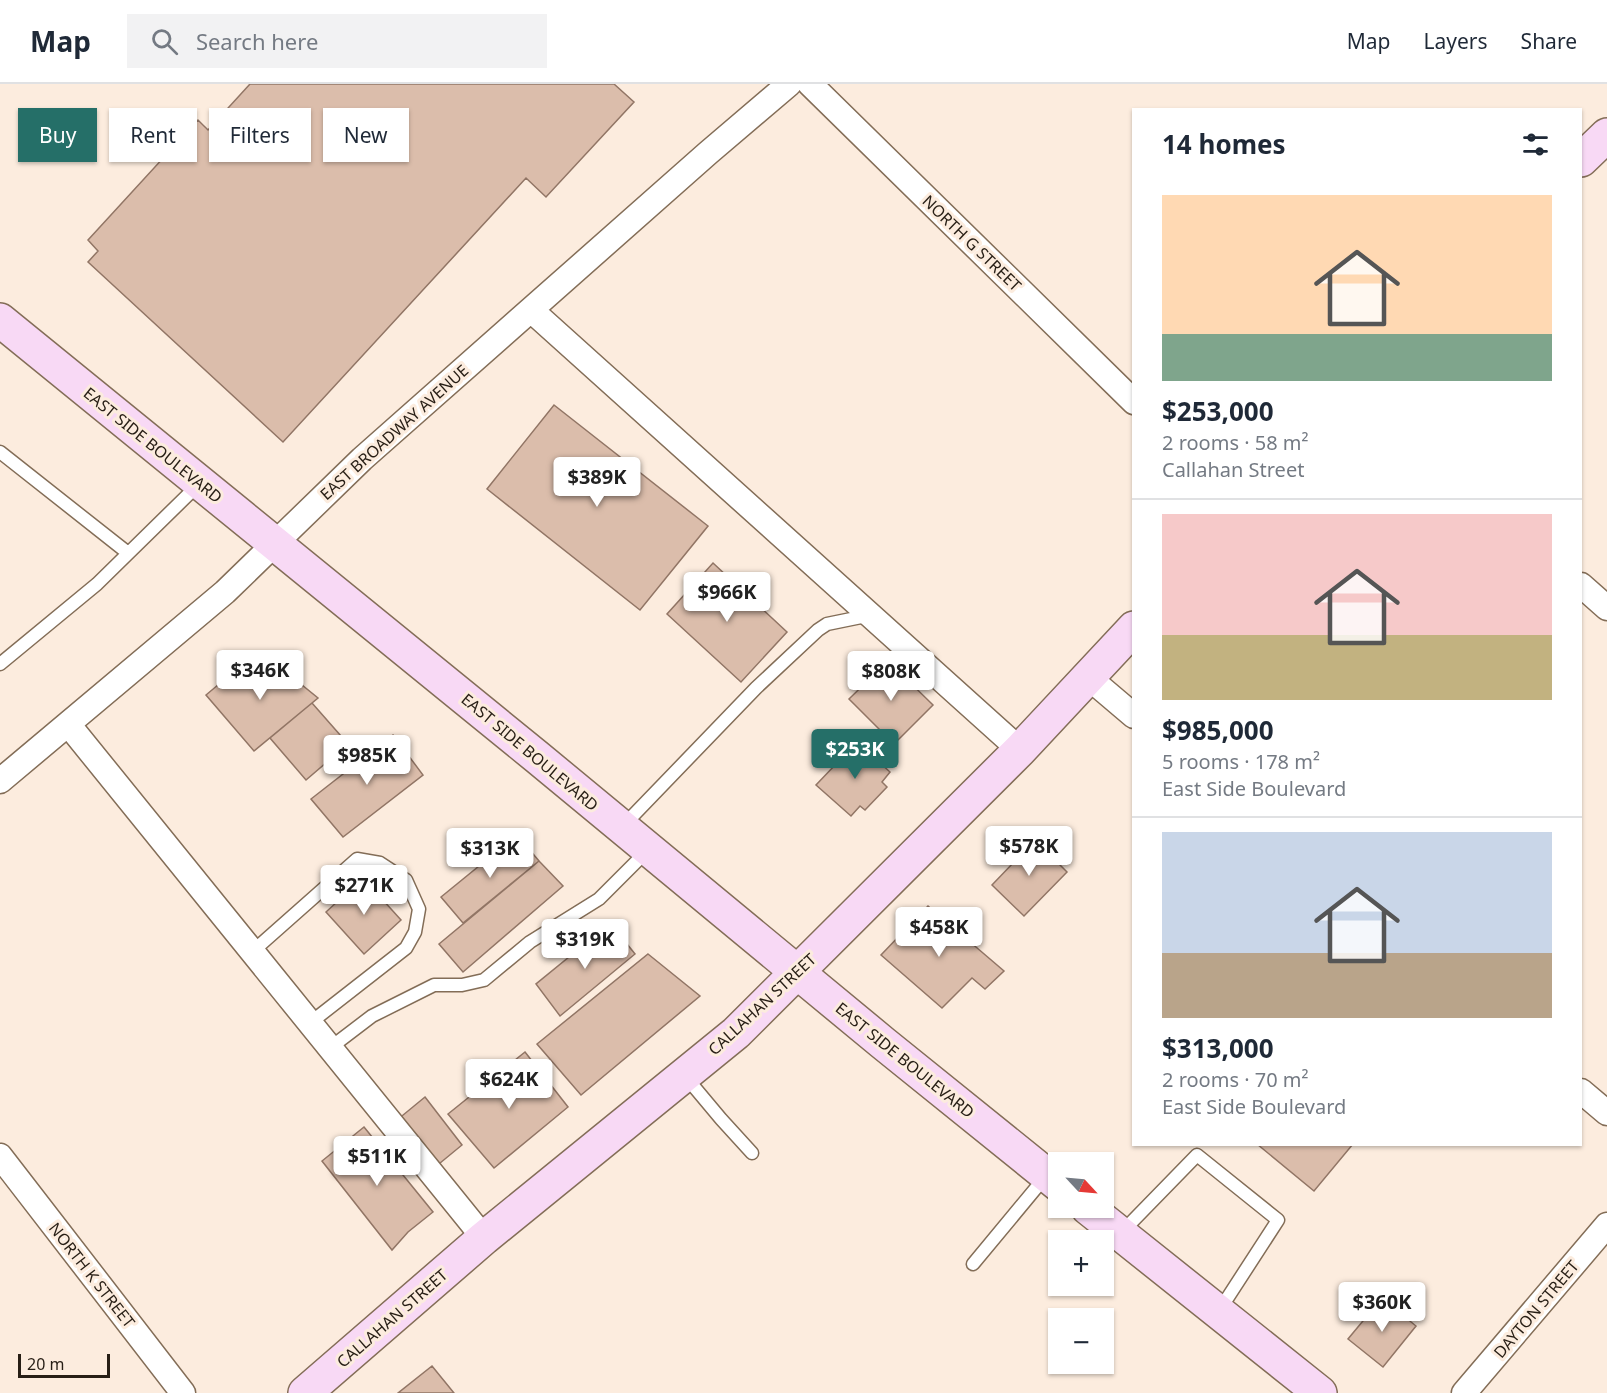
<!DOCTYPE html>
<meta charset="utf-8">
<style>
body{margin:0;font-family:"Noto Sans",sans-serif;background:#f2f2f3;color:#1f2937;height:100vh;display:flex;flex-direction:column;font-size:22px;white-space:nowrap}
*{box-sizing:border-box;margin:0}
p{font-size:20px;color:#747a83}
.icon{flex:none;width:33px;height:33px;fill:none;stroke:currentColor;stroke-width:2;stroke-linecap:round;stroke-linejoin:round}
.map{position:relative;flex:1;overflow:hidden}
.drawer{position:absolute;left:1132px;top:24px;width:450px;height:1038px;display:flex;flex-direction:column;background:#fff;border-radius:0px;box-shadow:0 2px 4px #0004}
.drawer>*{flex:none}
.guide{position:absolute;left:18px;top:24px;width:570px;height:54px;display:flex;gap:12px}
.needle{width:39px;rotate:116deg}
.tools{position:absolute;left:1048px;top:1068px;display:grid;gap:12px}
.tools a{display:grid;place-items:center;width:66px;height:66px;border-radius:0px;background:#fff;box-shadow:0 2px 4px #0004;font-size:30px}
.scale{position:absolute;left:18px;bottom:15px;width:92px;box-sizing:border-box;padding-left:6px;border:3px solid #271e15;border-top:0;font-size:16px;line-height:21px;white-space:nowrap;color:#271e15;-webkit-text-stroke:4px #fcecde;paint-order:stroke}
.price{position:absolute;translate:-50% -51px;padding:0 14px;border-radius:6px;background:#fff;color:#222;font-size:20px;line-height:39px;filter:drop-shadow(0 2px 3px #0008)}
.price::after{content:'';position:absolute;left:50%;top:36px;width:18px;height:14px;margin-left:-9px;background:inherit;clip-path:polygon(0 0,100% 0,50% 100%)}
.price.selected{background:#256f68;color:#fff}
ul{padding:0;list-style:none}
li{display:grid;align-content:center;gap:12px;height:318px;padding:0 30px}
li+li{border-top:2px solid #e0e1e3}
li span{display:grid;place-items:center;height:186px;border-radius:0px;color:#555}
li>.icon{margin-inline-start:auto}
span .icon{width:108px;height:108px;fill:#fffc;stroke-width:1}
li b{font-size:26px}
h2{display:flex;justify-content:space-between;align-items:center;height:72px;padding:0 30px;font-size:26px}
.tag{padding:0 21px;border-radius:0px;background:#fff;box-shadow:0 2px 4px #0004;font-size:21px;line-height:54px}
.tag.selected{background:#256f68;color:#fff}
header{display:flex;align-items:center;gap:36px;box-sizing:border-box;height:84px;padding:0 30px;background:#fff;border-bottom:2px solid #e0e1e3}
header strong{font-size:28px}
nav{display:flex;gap:33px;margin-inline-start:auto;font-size:21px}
.search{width:420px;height:54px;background:#f2f2f3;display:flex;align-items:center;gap:15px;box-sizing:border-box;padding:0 21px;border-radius:0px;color:#747a83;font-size:22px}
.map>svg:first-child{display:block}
</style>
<header>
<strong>Map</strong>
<div class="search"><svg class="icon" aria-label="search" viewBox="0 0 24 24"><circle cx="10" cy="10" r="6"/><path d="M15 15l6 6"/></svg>Search here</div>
<nav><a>Map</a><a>Layers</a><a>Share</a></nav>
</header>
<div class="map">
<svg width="1607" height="1309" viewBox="0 0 1607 1309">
<rect width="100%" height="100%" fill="#fcecde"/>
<path fill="#dbbdab" stroke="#917565" stroke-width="1.5" d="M 250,0 L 614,0 L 634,18 L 546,113 L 526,94 L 283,358 L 88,178 L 98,167 L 88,156 L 198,36 L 208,46 Z
M 554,321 L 708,442 L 640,526 L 487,405 Z
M 713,479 L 787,548 L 741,598 L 667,530 Z
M 888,577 L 933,621 L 894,660 L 849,615 Z
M 244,579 L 281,584 L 318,614 L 254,667 L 206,611 Z
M 312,619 L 348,660 L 306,696 L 270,654 Z
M 393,651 L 423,691 L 343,753 L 311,715 Z
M 857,658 L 890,688 L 882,698 L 887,703 L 865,726 L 860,722 L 851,732 L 816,701 Z
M 517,751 L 539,777 L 463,839 L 441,813 Z
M 1032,753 L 1067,788 L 1024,832 L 992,801 L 1015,777 L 1012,774 Z
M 539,777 L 563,802 L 463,888 L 439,860 Z
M 363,794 L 401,836 L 364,870 L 326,828 Z
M 928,822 L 1004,887 L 985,905 L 972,894 L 942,924 L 881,871 Z
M 607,842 L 616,852 L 619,850 L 635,870 L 560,932 L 536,900 Z
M 648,870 L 700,912 L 581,1011 L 537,960 Z
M 525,968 L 568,1023 L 494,1084 L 448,1030 Z
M 425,1013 L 462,1061 L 434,1084 L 397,1036 Z
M 364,1043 L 433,1128 L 408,1148 L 392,1166 L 322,1077 Z
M 1257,1060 L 1353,1060 L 1314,1107 Z
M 1382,1214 L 1416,1242 L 1383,1283 L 1348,1255 Z
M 432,1282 L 454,1309 L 398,1309 Z"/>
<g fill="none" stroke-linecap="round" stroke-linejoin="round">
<defs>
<path id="lane" d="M 0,368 L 128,469
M 0,580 L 97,500 L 199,400
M 622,743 L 756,604 L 818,546 L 827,540 L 871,531
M 252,868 L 357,775 L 380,779 L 406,796 L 419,825 L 415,848 L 406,864 L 310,939
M 330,964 L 372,932 L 434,901 L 462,901 L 484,896 L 530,858 L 599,815 L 648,766
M 685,992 L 721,1035 L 752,1069
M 1121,1149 L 1197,1071 L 1278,1136 L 1219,1227
M 973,1180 L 1046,1092"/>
<path id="street" d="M 810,0 L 1134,318
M 531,226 L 1020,666
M 1581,501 L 1607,524
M 1088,593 L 1134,632
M 68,640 L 484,1154
M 0,697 L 225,508 L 362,375 L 708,69 L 789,0
M 1581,1007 L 1607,1029
M 0,1072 L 183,1309
M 1464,1309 L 1607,1141"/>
<path id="secondary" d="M 1581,76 L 1607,51
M 0,236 L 537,673 L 883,959 L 1059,1101
M 1088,1124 L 1320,1309
M 305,1309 L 484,1154 L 736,949 L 1020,666 L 1134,544"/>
</defs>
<use href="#lane" stroke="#836d57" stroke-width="15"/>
<use href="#street" stroke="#836d57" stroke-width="27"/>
<use href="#secondary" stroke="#836d57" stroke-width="36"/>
<use href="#lane" stroke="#fff" stroke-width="12"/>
<use href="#street" stroke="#fff" stroke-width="24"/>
<use href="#secondary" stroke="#f8d9f5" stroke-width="33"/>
</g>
<g text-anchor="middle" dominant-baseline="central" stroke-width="6" stroke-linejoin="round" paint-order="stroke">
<g font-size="16" fill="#271e15" stroke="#fcecde">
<text transform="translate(972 159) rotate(44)">NORTH G STREET</text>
<text transform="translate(394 348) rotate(-42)">EAST BROADWAY AVENUE</text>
<text transform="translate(153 361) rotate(39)">EAST SIDE BOULEVARD</text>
<text transform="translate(530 668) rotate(40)">EAST SIDE BOULEVARD</text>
<text transform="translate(762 920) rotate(-43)">CALLAHAN STREET</text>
<text transform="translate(905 976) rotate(39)">EAST SIDE BOULEVARD</text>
<text transform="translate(92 1191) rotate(52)">NORTH K STREET</text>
<text transform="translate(1536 1225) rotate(-50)">DAYTON STREET</text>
<text transform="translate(392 1234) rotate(-41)">CALLAHAN STREET</text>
</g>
</g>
</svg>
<div class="tools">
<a><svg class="needle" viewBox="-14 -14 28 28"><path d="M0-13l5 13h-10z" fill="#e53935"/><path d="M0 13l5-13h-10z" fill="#747a83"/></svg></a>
<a>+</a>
<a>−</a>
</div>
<div class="scale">20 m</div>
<b class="price" style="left:597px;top:424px">$389K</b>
<b class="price" style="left:727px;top:539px">$966K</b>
<b class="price" style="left:260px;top:617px">$346K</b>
<b class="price" style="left:891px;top:618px">$808K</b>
<b class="price selected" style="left:855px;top:696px">$253K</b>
<b class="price" style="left:367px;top:702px">$985K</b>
<b class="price" style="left:1029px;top:793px">$578K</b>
<b class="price" style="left:490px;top:795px">$313K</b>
<b class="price" style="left:364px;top:832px">$271K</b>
<b class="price" style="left:939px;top:874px">$458K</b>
<b class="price" style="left:585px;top:886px">$319K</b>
<b class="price" style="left:509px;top:1026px">$624K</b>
<b class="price" style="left:377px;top:1103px">$511K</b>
<b class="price" style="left:1382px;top:1249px">$360K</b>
<div class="guide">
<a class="tag selected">Buy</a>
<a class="tag">Rent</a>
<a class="tag">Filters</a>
<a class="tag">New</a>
</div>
<section class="drawer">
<h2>14 homes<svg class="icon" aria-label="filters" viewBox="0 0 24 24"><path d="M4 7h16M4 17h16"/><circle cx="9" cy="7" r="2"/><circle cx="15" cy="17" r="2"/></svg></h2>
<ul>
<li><span style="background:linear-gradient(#ffd9b3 75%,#7fa58c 0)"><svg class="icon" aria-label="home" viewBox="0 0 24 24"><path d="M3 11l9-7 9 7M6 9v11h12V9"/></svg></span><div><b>$253,000</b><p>2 rooms · 58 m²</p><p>Callahan Street</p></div></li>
<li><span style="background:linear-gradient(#f6c9c9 65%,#c2b280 0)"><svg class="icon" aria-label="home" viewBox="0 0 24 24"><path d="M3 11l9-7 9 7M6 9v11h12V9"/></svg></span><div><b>$985,000</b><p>5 rooms · 178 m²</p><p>East Side Boulevard</p></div></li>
<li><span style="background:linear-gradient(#c9d6e8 65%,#b9a48a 0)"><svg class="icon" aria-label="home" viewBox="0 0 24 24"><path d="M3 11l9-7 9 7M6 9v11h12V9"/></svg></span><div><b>$313,000</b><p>2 rooms · 70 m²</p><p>East Side Boulevard</p></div></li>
</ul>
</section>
</div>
